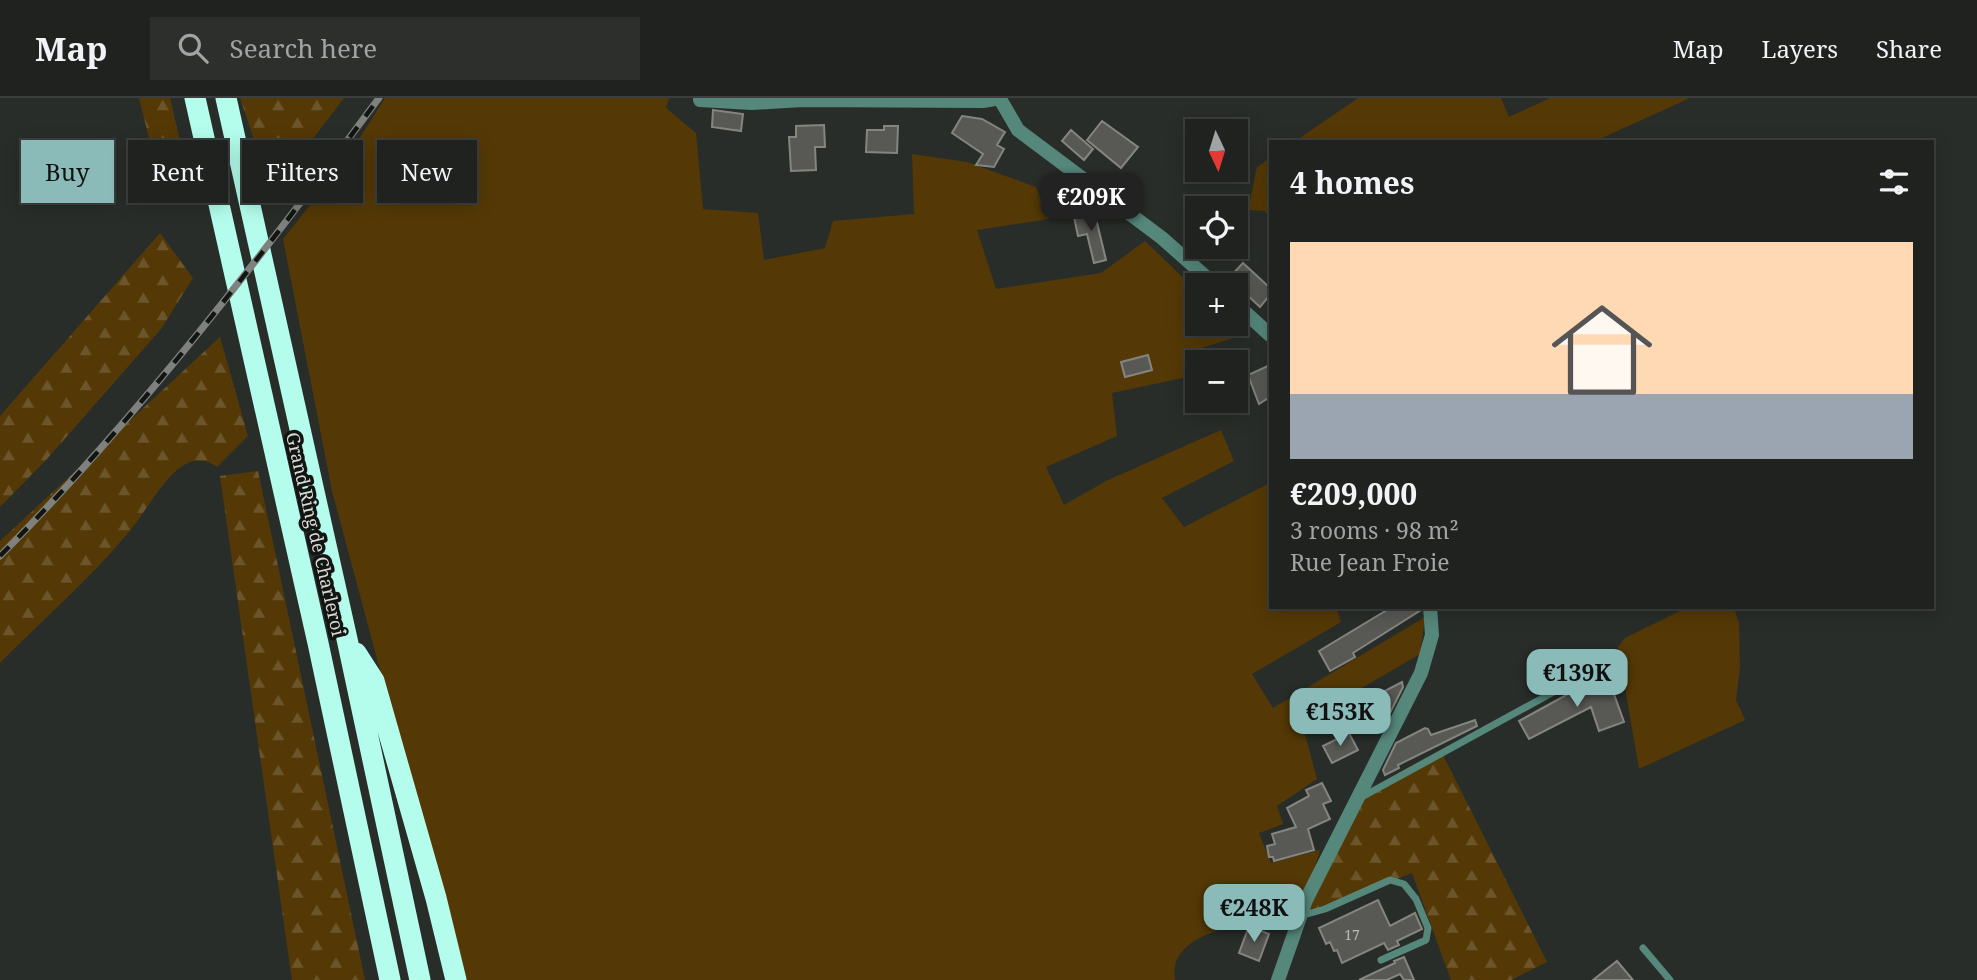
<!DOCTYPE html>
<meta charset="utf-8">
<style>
body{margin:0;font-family:"Noto Serif",serif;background:#2c2f2c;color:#f1f3f6;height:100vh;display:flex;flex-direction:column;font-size:26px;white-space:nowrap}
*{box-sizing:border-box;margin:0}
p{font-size:23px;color:#a1a4a4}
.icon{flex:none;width:38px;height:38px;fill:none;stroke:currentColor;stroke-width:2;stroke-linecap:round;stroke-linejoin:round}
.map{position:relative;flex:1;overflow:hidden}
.sheet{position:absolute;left:1269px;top:42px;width:665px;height:469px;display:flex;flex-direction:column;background:#1f221f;border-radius:0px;box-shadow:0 4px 18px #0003,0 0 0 2px #3c3f3d}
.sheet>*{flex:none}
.top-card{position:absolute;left:21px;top:42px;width:665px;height:63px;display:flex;gap:14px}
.needle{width:46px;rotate:176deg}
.tools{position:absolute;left:1185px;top:21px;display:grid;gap:14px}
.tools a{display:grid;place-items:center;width:63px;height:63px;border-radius:0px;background:#1f221f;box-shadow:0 4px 18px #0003,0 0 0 2px #3c3f3d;font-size:35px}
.price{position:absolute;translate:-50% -60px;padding:0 16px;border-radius:14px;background:#8bbbb9;color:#111;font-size:23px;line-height:46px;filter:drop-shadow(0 2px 4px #0008)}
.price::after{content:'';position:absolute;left:50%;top:42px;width:21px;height:16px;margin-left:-10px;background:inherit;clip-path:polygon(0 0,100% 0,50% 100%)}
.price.selected{background:#222;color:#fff}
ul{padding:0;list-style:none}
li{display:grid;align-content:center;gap:14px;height:371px;padding:0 21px}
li+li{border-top:2px solid #3c3f3d}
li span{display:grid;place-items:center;height:217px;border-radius:0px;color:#555}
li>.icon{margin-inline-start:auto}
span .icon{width:126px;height:126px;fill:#fffc;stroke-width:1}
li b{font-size:30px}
h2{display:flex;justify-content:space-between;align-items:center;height:84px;padding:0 21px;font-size:30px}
.chip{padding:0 24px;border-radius:0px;background:#1f221f;box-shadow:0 4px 18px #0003,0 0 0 2px #3c3f3d;font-size:24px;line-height:63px}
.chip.selected{background:#8bbbb9;color:#111}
header{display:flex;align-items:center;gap:42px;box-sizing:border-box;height:98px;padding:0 35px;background:#1f221f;border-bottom:2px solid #3c3f3d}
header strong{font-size:33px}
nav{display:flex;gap:38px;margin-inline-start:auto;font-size:24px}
.search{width:490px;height:63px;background:#2c2f2c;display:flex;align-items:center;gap:18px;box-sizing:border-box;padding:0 24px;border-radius:0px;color:#a1a4a4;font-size:26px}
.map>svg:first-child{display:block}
</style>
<header>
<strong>Map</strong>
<div class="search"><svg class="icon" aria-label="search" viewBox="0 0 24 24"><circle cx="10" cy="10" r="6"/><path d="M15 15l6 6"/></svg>Search here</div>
<nav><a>Map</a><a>Layers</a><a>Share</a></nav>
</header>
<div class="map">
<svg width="1977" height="882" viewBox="0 0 1977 882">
<defs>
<pattern id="forest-firs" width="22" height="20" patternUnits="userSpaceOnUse" patternTransform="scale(1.75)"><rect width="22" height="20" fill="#543906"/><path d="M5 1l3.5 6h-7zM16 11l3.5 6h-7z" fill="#6c552a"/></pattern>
</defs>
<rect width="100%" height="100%" fill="#292d29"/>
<path fill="#543906" d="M 385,0 L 669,0 L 666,10 L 696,35 L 703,111 L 758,115 L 764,162 L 825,150 L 833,123 L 914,116 L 912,56 L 967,64 L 1036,89 L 1049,121 L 977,132 L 996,191 L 1101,175 L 1145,143 L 1197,193 L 1197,226 L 1231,226 L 1243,237 L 1192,253 L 1192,278 L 1112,295 L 1117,338 L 1046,369 L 1064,407 L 1108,382 L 1221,332 L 1234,363 L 1162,400 L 1184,429 L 1270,385 L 1270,509 L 1336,509 L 1341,524 L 1252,576 L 1273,610 L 1425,519 L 1420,556 L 1302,625 L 1317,681 L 1277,708 L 1283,726 L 1259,735 L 1271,765 L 1320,752 L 1300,818 C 1263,823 1166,828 1175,882 L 463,882 L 332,393 L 283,141 L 345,63 Z
M 1358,0 L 1501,0 L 1509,19 L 1550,0 L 1690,0 L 1593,44 L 1294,44 Z
M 1270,60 L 1270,121 L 1265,113 L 1248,112 L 1257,69 Z
M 1688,509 L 1734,509 L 1739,526 L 1740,569 L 1736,602 L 1745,622 L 1639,671 L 1618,549 L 1625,540 Z"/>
<path fill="url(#forest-firs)" d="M 139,0 L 170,0 L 189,82 L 178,87 L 161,88 Z
M 240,0 L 344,0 L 272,94 Z
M 160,135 L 193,180 L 161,231 L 47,361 L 0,409 L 0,318 Z
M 220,239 L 248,338 L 217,369 C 205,359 190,361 178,371 C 158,388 145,415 128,435 C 89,482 43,521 0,565 L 0,443 Z
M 258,373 L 365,882 L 292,882 L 220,378 Z
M 1442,655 L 1547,864 L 1511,882 L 1451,882 L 1412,775 L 1300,818 L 1356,702 Z"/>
<path fill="#585954" stroke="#858580" stroke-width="2" d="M 713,12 L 743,16 L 741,33 L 712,29 Z
M 962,18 L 982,21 L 1005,34 L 997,47 L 1004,51 L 994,69 L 976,67 L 983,56 L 952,35 Z
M 1102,23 L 1138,49 L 1121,70 L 1087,42 Z
M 824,27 L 825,49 L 815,49 L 816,72 L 791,73 L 789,39 L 796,39 L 796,28 Z
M 884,28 L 898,28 L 897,55 L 866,54 L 867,32 L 884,32 Z
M 1071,32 L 1093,51 L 1084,62 L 1062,43 Z
M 1093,108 L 1106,162 L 1094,165 L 1087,136 L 1078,138 L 1074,119 L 1083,117 L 1082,113 Z
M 1243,165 L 1270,190 L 1270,197 L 1260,209 L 1229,180 Z
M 1148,257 L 1152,272 L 1125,279 L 1121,264 Z
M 1270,267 L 1270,299 L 1259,306 L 1248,277 Z
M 1392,509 L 1420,509 L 1421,512 L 1353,555 L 1355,559 L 1330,573 L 1319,553 Z
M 1605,581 L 1607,586 L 1610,585 L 1624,624 L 1599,633 L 1591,609 L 1529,641 L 1519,623 L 1579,590 Z
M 1402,584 L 1403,589 L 1390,615 L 1369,624 L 1360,606 Z
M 1475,622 L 1477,628 L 1398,667 L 1399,670 L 1385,677 L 1383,672 L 1396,645 L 1425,630 L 1428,631 L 1431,637 Z
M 1349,635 L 1358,652 L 1332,665 L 1323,648 Z
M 1322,685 L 1331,703 L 1323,706 L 1330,721 L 1308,731 L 1314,752 L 1274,763 L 1273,759 L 1269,759 L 1267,748 L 1275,746 L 1272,736 L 1296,729 L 1287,710 L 1309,698 L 1306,692 Z
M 1378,802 L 1390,828 L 1415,815 L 1422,831 L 1397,843 L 1399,847 L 1388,852 L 1384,845 L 1342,865 L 1337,852 L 1334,853 L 1330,844 L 1326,846 L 1319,830 Z
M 1249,828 L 1269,836 L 1259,863 L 1239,855 Z
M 1404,859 L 1414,882 L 1404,882 L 1400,876 L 1387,882 L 1359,882 L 1395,865 L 1394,863 Z
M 1617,863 L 1633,882 L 1593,882 Z"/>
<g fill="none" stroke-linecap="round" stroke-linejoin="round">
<path stroke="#55877b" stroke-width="7" d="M 1360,700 L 1559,591
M 1300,818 L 1325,811 L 1390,782 L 1404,786 L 1416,801 L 1428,830 L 1426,842 L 1381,862
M 1643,850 L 1670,882"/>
<path stroke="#55877b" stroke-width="14" d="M 1000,1 L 1018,32 L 1162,140 L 1215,187
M 700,2 L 752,5 L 802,2 L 983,3 L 1000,0
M 1236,206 L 1270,237
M 1278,882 L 1306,802 L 1421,575 L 1432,537 L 1430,509"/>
<path stroke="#b4fdec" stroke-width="21" d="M 195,0 L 318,545 L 390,882
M 226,0 L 347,541 L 420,882
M 356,555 L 374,583 L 436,800 L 456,882"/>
<defs>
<path id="rail" d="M 0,458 C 140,317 261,159 379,0"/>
</defs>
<use href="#rail" stroke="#7e817e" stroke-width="7"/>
<use href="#rail" stroke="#131513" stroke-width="4.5" stroke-dasharray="13" stroke-linecap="butt"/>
</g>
<g text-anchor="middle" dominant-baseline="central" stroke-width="7" stroke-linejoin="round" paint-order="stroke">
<g font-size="14" fill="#b8bab7">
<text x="1352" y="836">17</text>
</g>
<g font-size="18" fill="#d8dad8" stroke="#131513">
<text transform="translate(316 436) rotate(77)">Grand Ring de Charleroi</text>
</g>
</g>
</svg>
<div class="tools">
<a><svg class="needle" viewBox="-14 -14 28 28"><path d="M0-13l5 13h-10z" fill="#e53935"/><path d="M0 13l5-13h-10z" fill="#a1a4a4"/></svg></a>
<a><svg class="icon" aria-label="locate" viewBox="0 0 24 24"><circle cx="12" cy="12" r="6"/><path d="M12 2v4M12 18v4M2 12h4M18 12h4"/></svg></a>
<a>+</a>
<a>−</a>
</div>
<b class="price selected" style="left:1091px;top:135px">€209K</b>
<b class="price" style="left:1577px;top:611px">€139K</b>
<b class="price" style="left:1340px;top:650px">€153K</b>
<b class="price" style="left:1254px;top:846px">€248K</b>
<div class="top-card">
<a class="chip selected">Buy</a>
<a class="chip">Rent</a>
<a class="chip">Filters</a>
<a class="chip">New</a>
</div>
<section class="sheet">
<h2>4 homes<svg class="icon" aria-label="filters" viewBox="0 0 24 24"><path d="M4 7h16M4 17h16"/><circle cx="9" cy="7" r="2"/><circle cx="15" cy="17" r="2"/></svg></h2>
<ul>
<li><span style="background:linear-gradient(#ffd9b3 70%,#9aa5b1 0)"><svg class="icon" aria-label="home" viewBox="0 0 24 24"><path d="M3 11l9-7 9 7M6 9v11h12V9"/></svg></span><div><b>€209,000</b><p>3 rooms · 98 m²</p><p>Rue Jean Froie</p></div></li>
</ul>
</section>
</div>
